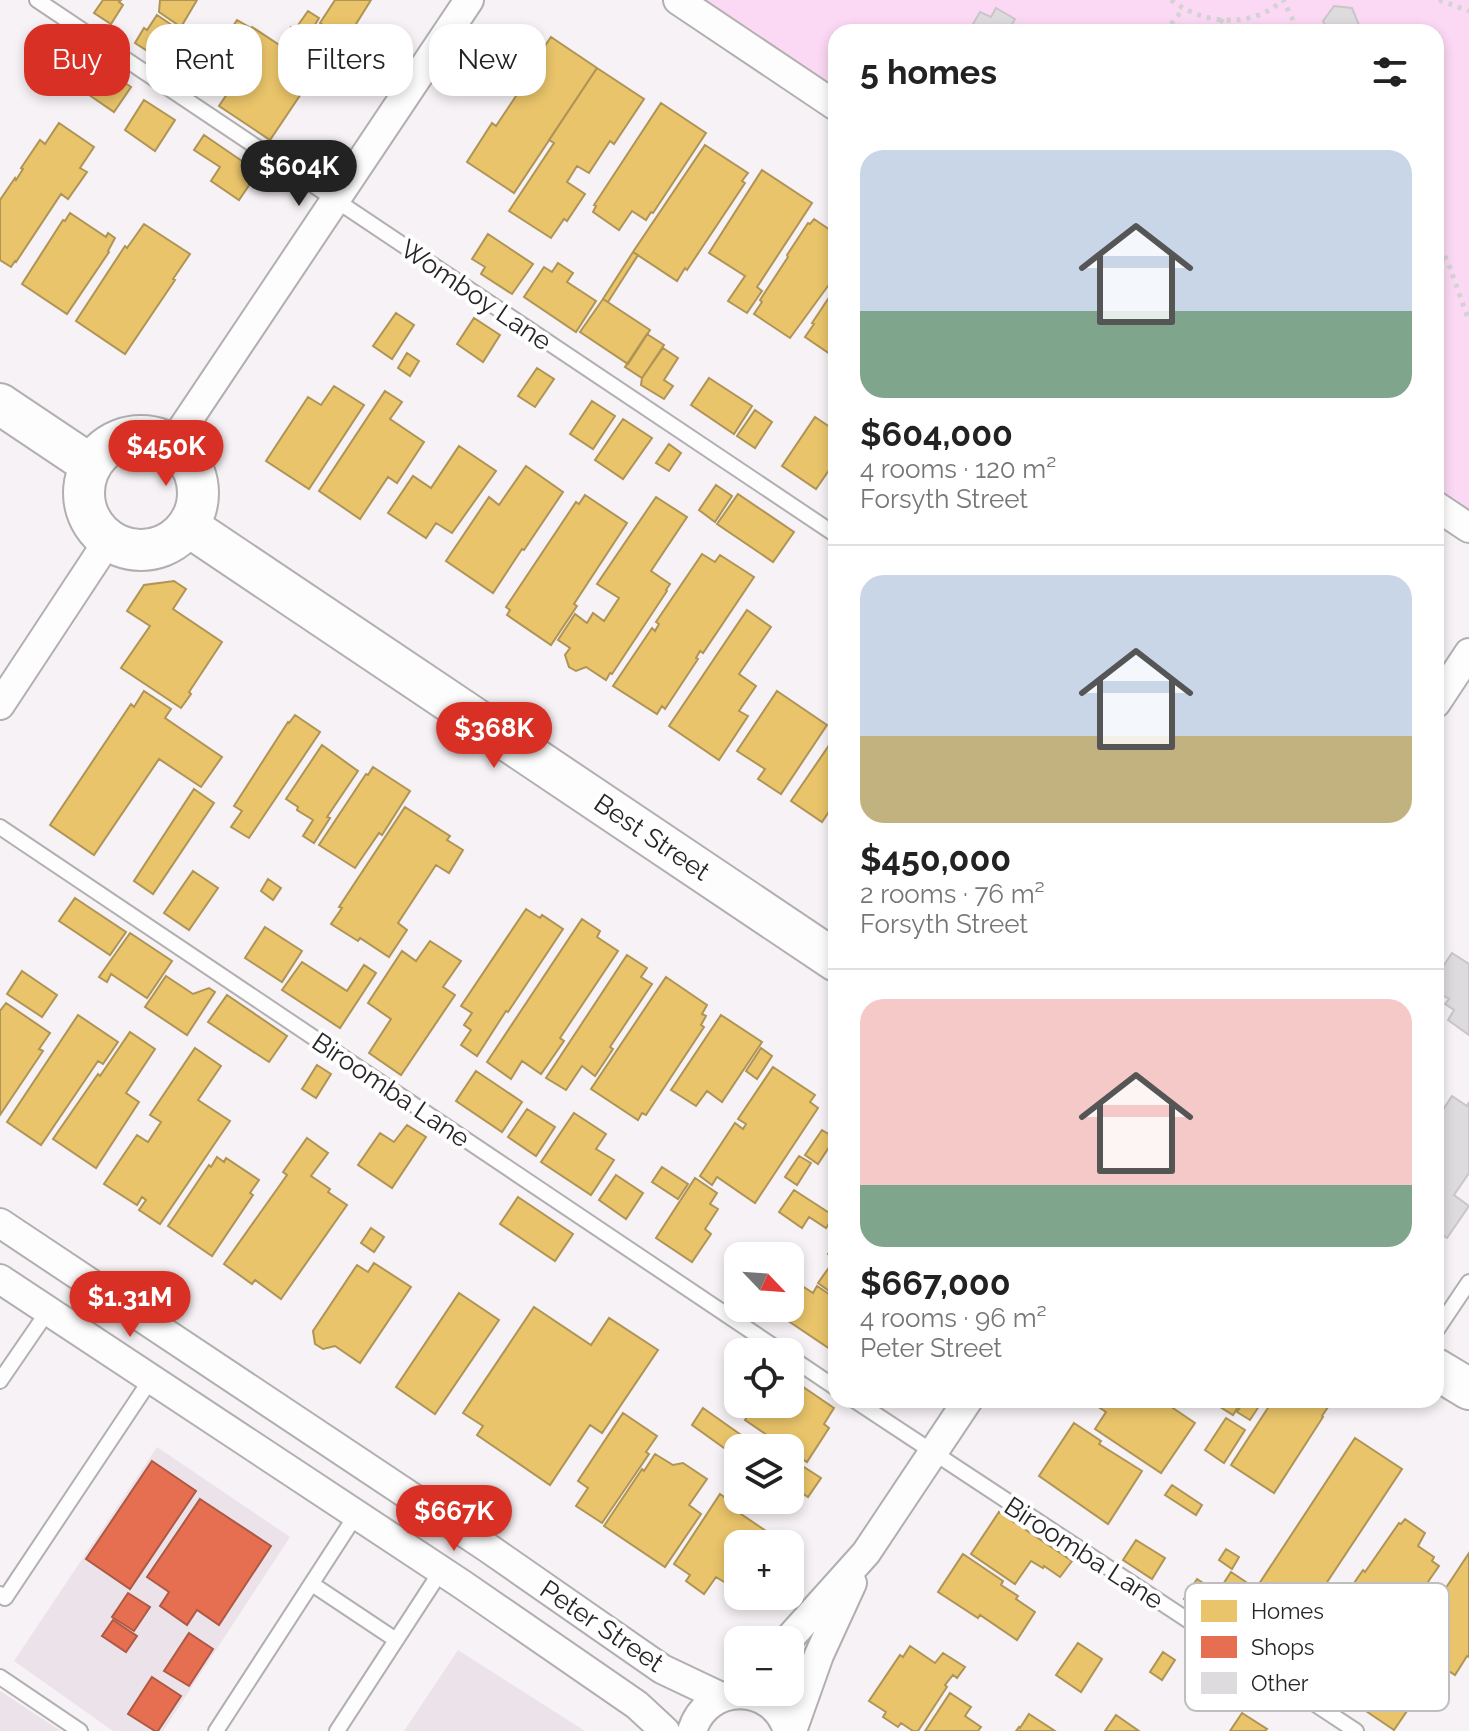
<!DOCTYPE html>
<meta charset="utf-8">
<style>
body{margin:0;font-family:Raleway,sans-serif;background:#f6f6f6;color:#222;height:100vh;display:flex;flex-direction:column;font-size:30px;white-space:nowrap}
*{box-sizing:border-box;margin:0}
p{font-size:26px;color:#767676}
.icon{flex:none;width:44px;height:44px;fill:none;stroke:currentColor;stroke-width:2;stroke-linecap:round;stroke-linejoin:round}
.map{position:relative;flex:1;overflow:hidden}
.sheet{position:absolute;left:828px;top:24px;width:616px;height:1384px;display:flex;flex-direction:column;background:#fff;border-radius:24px;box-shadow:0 4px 12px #0003}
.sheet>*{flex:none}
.top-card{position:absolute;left:24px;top:24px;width:684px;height:72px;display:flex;gap:16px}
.needle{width:52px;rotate:115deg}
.controls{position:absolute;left:724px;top:1242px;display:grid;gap:16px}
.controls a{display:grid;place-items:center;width:80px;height:80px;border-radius:16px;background:#fff;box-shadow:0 4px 12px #0003;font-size:40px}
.price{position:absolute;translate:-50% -68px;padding:0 18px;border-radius:28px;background:#d93025;color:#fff;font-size:26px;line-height:52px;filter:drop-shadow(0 2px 4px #0008)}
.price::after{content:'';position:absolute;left:50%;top:48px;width:24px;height:18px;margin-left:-12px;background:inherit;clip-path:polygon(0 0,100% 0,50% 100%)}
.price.active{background:#222;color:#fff}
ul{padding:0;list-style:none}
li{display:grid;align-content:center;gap:16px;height:424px;padding:0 32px}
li+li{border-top:2px solid #e0e0e0}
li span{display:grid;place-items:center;height:248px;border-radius:24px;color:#555}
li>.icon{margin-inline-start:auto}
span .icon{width:144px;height:144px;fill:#fffc;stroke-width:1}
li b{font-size:34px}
h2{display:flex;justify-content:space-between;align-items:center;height:96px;padding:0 32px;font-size:34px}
.chip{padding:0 28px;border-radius:24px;background:#fff;box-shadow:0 4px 12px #0003;font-size:28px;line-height:72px}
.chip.active{background:#d93025;color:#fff}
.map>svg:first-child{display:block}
</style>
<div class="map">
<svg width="1469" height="1731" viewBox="0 0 1469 1731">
<rect width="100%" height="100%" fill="#f6f2f5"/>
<path fill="#ece3ea" d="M 157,1447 L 290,1537 L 163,1731 L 113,1731 L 14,1661 Z
M 458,1650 L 585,1731 L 404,1731 Z
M 0,1690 L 0,1691 L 61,1731 L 0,1731 Z"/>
<path fill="#fbd8f3" d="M 678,0 L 1469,0 L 1469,528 L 1436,506 L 1436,32 L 836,32 L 836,106 Z"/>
<path fill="#e9c46a" stroke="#af9456" stroke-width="2" d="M 103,0 L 121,0 L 119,2 L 123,5 L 111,24 L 94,13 Z
M 160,0 L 197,0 L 181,27 L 159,12 Z
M 335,0 L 371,0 L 346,40 L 320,23 Z
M 308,11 L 319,18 L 308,36 L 296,28 Z
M 157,15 L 191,38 L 172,67 L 135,43 L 144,28 L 147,30 Z
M 237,20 L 251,28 L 252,27 L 290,52 L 315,73 L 270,140 L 219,106 L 235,82 L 221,73 L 228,62 L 215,53 Z
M 291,27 L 333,55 L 324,70 L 281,41 Z
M 54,30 L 75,43 L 59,66 L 39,53 Z
M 551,37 L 597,68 L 514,193 L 467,162 L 492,123 L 496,126 L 524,84 L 521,81 Z
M 92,61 L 131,87 L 114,112 L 76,86 Z
M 597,68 L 644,99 L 614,144 L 610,141 L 589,173 L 577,166 L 567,182 L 585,194 L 567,221 L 564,219 L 551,238 L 509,211 L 554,143 L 549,140 Z
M 144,100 L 175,120 L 155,151 L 125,130 Z
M 661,103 L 706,133 L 653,213 L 651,212 L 646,220 L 632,211 L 619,230 L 593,212 L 596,206 L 594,205 Z
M 59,123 L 94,147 L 80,168 L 87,172 L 68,199 L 61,194 L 16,262 L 15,261 L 11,267 L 0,260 L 0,200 L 15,178 L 16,180 L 23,169 L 21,168 L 40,140 L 45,144 Z
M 204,135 L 258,172 L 239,200 L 211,181 L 220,167 L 194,150 Z
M 705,145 L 748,173 L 742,181 L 745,183 L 687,270 L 685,268 L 677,281 L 633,252 Z
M 762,170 L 812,203 L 757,287 L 762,291 L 747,313 L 728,301 L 745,276 L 709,253 Z
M 70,213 L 106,237 L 108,233 L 115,238 L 108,251 L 109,252 L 67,314 L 22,284 L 63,220 L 65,221 Z
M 814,219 L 836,234 L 836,275 L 790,338 L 754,314 L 762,302 L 760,300 L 788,257 L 787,255 L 808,223 L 810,224 Z
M 144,224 L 190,254 L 173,279 L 175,280 L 125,354 L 76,321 L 125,246 L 127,248 Z
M 488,234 L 533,264 L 512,294 L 481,274 L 485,267 L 472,259 Z
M 633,252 L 638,255 L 608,302 L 603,299 Z
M 558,263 L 573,273 L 567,282 L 596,301 L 576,332 L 524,297 L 544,267 L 552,272 Z
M 836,287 L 836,358 L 805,337 L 814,324 L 812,323 Z
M 603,299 L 650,330 L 628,364 L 580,332 Z
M 396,313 L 414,325 L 392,359 L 373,346 Z
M 474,318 L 500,335 L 483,362 L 457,344 Z
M 647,334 L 664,345 L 642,378 L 625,367 Z
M 663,348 L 678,358 L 664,380 L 673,386 L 664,399 L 641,385 L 642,378 Z
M 407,353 L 419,361 L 410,376 L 398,368 Z
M 537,368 L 554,379 L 535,407 L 518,396 Z
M 709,378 L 752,406 L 734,434 L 691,405 Z
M 334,386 L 364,405 L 309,489 L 266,461 L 308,397 L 321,405 Z
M 385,391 L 402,402 L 390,419 L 424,442 L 397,483 L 388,477 L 360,519 L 319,491 Z
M 592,401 L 615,416 L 593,449 L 570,434 Z
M 755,410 L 772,422 L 755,448 L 737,436 Z
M 815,417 L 836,431 L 836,460 L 816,489 L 782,466 Z
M 623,419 L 652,438 L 623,479 L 595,460 Z
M 669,444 L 681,453 L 669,471 L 656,463 Z
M 459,446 L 496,471 L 452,533 L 436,523 L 426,538 L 388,513 L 413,476 L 431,488 Z
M 526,466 L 563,492 L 524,550 L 522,549 L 493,593 L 446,561 L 489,497 L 499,505 Z
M 716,485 L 732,496 L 715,522 L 699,510 Z
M 738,494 L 794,532 L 773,562 L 717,524 Z
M 585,495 L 627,523 L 574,604 L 577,606 L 551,645 L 507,615 L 510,610 L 506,607 L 576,502 L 579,504 Z
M 656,497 L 687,517 L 651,571 L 670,584 L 666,590 L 667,591 L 612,674 L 610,673 L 606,680 L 586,667 L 576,671 L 569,667 L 565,655 L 570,648 L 558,640 L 575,614 L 587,623 L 593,613 L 604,621 L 619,598 L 597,584 Z
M 702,554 L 715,562 L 720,555 L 754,577 L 703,653 L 700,651 L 696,658 L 698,659 L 665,709 L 662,706 L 657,714 L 613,686 L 652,628 L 655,631 L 659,624 L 656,622 Z
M 174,581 L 186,589 L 173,609 L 222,642 L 189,692 L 191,694 L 181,708 L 121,668 L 150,626 L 127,611 L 144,585 Z
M 747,610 L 771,627 L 739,674 L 756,686 L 739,711 L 748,716 L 719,760 L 669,726 Z
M 144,691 L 171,709 L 165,718 L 222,757 L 201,787 L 159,759 L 94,855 L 50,825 L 131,704 L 134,707 Z
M 777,691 L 827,725 L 781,794 L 758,779 L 765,769 L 737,751 Z
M 295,715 L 320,732 L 249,838 L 231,827 L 242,811 L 234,806 L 288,722 L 289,723 Z
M 836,735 L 836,801 L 822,822 L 791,801 Z
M 322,745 L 358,771 L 327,817 L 330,818 L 314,843 L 303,836 L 313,820 L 297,810 L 298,807 L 286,799 Z
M 373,767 L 410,791 L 382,835 L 379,833 L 355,868 L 319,845 L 366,774 L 368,775 Z
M 194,789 L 214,803 L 153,894 L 134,881 Z
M 405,807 L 450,836 L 447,840 L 463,850 L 449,873 L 436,865 L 398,923 L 407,930 L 389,957 L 360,938 L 358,941 L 331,924 L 342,908 L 339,907 Z
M 193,871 L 218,888 L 189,930 L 164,913 Z
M 268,879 L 281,888 L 273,900 L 261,891 Z
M 75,898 L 126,932 L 110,955 L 59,921 Z
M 526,909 L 540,918 L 542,915 L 563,929 L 508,1012 L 506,1011 L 477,1056 L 461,1045 L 471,1030 L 464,1025 L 472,1013 L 461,1006 Z
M 582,919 L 600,931 L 597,937 L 618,951 L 560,1038 L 564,1041 L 541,1074 L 522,1061 L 511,1079 L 487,1062 Z
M 265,927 L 302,951 L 282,982 L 245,958 Z
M 130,933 L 172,961 L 147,998 L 111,974 L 107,982 L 99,977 Z
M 430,941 L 461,961 L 443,987 L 455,995 L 401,1075 L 369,1053 L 391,1019 L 368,1003 L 402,951 L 416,961 Z
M 627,955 L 647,968 L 641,977 L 652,984 L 610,1047 L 613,1049 L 595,1076 L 582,1066 L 566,1090 L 546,1078 Z
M 302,962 L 347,991 L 364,965 L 376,973 L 340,1028 L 282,990 Z
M 22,971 L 57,995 L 42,1017 L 7,994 Z
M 166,976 L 193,994 L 209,988 L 215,992 L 187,1035 L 145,1007 Z
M 666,977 L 707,1005 L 702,1014 L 706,1016 L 701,1025 L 704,1027 L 646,1115 L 642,1113 L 638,1120 L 591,1089 Z
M 227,995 L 287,1036 L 269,1062 L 208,1022 Z
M 6,1003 L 50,1033 L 39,1049 L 43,1051 L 0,1115 L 0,1011 Z
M 78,1015 L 118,1042 L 103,1064 L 98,1061 L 41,1145 L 7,1122 Z
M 721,1015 L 762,1042 L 722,1102 L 707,1091 L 696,1106 L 671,1090 Z
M 130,1032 L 155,1049 L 126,1093 L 139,1102 L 96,1168 L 53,1139 L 98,1074 L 100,1076 Z
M 195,1048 L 221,1066 L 198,1100 L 230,1121 L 160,1224 L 139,1210 L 146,1200 L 142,1197 L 137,1205 L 104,1184 L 137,1135 L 148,1142 L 161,1122 L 150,1115 Z
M 761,1048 L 772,1056 L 757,1079 L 746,1071 Z
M 317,1065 L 331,1074 L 316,1098 L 302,1089 Z
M 773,1067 L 815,1095 L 810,1102 L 818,1108 L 755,1203 L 717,1177 L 712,1185 L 700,1176 L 735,1123 L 743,1129 L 746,1124 L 738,1119 Z
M 476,1071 L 522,1102 L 502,1132 L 456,1101 Z
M 527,1109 L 555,1127 L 536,1156 L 508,1137 Z
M 574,1113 L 606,1134 L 596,1149 L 614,1160 L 591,1195 L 541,1162 Z
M 407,1125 L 426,1137 L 392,1188 L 358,1165 L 380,1133 L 394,1142 Z
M 822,1130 L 835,1138 L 818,1164 L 805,1155 Z
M 307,1138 L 328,1153 L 311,1176 L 330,1189 L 328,1192 L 347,1205 L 281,1299 L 255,1280 L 252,1284 L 224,1264 L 287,1175 L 283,1172 Z
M 799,1156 L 811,1163 L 797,1185 L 785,1177 Z
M 217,1157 L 224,1162 L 226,1158 L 259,1180 L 250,1193 L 253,1195 L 212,1256 L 168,1226 L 209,1165 L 211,1167 Z
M 662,1167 L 688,1184 L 678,1199 L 652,1182 Z
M 616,1175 L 643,1193 L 626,1219 L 599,1200 Z
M 695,1178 L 717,1193 L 710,1204 L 718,1209 L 705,1229 L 711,1234 L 692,1262 L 656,1238 Z
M 794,1190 L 834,1216 L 826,1228 L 809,1217 L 802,1228 L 779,1212 Z
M 518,1197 L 573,1234 L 555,1261 L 500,1224 Z
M 371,1228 L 384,1237 L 374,1252 L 361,1243 Z
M 836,1242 L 836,1296 L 818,1283 L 835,1259 L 828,1254 Z
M 374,1263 L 411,1287 L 360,1363 L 335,1346 L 323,1349 L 315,1344 L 313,1331 L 357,1265 L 368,1272 Z
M 790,1278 L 813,1293 L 817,1286 L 836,1299 L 836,1353 L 769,1308 L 790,1308 Z
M 459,1293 L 499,1320 L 435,1414 L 396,1387 Z
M 534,1307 L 591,1345 L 609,1318 L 658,1350 L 602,1433 L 590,1425 L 550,1485 L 477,1435 L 483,1426 L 463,1413 Z
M 738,1354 L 738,1381 L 725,1373 Z
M 790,1378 L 834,1408 L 824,1424 L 829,1428 L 807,1462 L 790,1451 L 790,1448 L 786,1448 L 745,1420 L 756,1404 L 790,1404 Z
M 1106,1400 L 1161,1400 L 1195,1423 L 1161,1473 L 1095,1429 L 1106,1412 L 1100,1408 Z
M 1225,1400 L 1242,1400 L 1233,1415 L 1220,1407 Z
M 1245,1400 L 1263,1400 L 1250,1420 L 1237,1412 Z
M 1273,1400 L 1318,1400 L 1328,1407 L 1322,1416 L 1323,1417 L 1274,1493 L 1231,1465 Z
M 703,1408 L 751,1442 L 747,1448 L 738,1448 L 738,1458 L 692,1425 Z
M 623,1413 L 657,1436 L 646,1452 L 649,1454 L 602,1523 L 576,1506 L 588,1488 L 578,1481 Z
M 1226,1418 L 1245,1430 L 1224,1463 L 1205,1450 Z
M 1074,1423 L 1101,1441 L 1099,1444 L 1142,1471 L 1108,1524 L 1039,1476 Z
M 1355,1438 L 1402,1469 L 1302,1620 L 1315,1628 L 1291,1666 L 1266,1650 L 1293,1610 L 1257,1587 Z
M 655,1454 L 673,1465 L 683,1463 L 707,1479 L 689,1505 L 701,1514 L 665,1567 L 604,1526 L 642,1469 L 644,1471 Z
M 790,1458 L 821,1478 L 808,1497 L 790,1485 Z
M 1172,1485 L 1202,1505 L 1196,1515 L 1165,1495 Z
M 720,1494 L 740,1508 L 738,1512 L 766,1531 L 757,1544 L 738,1544 L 738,1574 L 729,1585 L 716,1577 L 704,1594 L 686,1581 L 690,1575 L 674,1564 Z
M 999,1512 L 1072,1561 L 1060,1577 L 1044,1566 L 1043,1568 L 1031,1561 L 1015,1584 L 971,1554 Z
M 1405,1519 L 1425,1533 L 1418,1546 L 1434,1557 L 1432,1561 L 1439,1566 L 1423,1589 L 1425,1590 L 1414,1606 L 1405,1599 L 1376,1641 L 1334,1612 L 1363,1570 L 1365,1572 L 1399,1523 L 1401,1524 Z
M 1136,1540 L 1165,1558 L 1152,1579 L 1123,1560 Z
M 1226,1549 L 1239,1557 L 1232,1569 L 1219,1560 Z
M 1469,1553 L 1469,1657 L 1467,1656 L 1455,1675 L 1421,1653 L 1432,1636 L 1420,1627 Z
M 963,1554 L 1003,1581 L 1001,1585 L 1018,1596 L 1016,1599 L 1035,1612 L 1017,1640 L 980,1615 L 978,1618 L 938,1592 Z
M 1231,1572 L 1255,1588 L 1231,1625 L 1207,1609 Z
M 1197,1579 L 1216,1591 L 1203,1611 L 1184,1599 Z
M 1078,1643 L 1102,1659 L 1081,1692 L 1056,1675 Z
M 910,1646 L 935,1663 L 943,1653 L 965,1667 L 957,1678 L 953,1675 L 945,1685 L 947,1687 L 918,1731 L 913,1731 L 901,1723 L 898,1727 L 883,1717 L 886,1712 L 869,1701 L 900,1655 L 903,1657 Z
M 1163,1652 L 1175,1660 L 1162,1680 L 1150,1672 Z
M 1388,1671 L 1420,1692 L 1394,1730 L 1363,1709 Z
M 950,1693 L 971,1707 L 965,1716 L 981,1727 L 978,1731 L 925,1731 Z
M 1242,1713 L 1267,1729 L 1265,1731 L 1230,1731 Z
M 1029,1714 L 1055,1731 L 1016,1731 L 1019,1727 L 1020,1728 Z
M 1116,1715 L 1139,1731 L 1105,1731 Z"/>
<path fill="#e76f51" stroke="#ad5944" stroke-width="2" d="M 152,1461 L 196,1491 L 130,1589 L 86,1559 Z
M 200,1499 L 271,1546 L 219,1625 L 197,1610 L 187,1625 L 160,1606 L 169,1592 L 147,1577 Z
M 128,1593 L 150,1607 L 134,1631 L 112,1617 Z
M 113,1620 L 137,1636 L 126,1652 L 102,1636 Z
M 189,1633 L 213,1649 L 189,1686 L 164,1671 Z
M 152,1677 L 181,1696 L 158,1731 L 155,1731 L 128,1714 Z"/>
<path fill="#dedbde" stroke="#c9c5c8" stroke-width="2" d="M 1334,6 L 1352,8 L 1359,25 L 1354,32 L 1329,32 L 1323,21 Z
M 996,8 L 1015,19 L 1009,29 L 1015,32 L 969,31 L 980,12 L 991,17 Z
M 1452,953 L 1469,964 L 1469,1035 L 1448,1020 L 1454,1010 L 1445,1004 L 1449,999 L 1436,991 L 1436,977 Z
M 1452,1096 L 1467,1106 L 1469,1102 L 1469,1173 L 1454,1195 L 1469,1206 L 1447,1238 L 1436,1231 L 1436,1114 L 1439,1116 Z"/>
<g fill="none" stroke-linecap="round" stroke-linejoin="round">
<defs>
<path id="lane" d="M 37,0 L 836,535
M 0,827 L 782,1352
M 1436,1331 L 1469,1282
M 790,1357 L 836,1388
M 0,1381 L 48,1311
M 854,1400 L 1356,1731
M 312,1584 L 396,1640
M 0,1594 L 5,1598 L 151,1379
M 0,1677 L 80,1731
M 216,1731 L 356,1515
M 337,1731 L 441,1571"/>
<path id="street" d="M 678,0 L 836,106
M 172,444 L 469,0
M 1436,506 L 1469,528
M 1436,703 L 1469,653
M 0,705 L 108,541
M 0,1223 L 488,1548 L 662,1669 L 721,1697
M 0,1279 L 463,1585 L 637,1705 L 665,1731
M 788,1640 L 866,1553 L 968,1400
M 692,1731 C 707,1682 773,1682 788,1731
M 792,1731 L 819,1655 L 852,1583"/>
<path id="secondary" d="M 0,404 L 91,465
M84 493a57 57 0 1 1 114 0a57 57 0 1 1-114 0Z
M 188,526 L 836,961
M 1436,1369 L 1469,1389"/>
</defs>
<use href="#lane" stroke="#b2afb1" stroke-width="18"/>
<use href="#street" stroke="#b2afb1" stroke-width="32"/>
<use href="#secondary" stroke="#b2afb1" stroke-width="44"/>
<path stroke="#d4d3d4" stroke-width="5" stroke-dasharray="4 6" stroke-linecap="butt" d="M 1171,0 C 1198,21 1237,27 1268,11 C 1273,8 1278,4 1283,0 L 1299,32
M 1439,0 L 1469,11
M 1220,20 L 1239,32
M 1165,32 L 1183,9
M 1436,238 L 1449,265 L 1469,321"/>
<use href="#lane" stroke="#fefdfe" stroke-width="14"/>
<use href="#street" stroke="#fefdfe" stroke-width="28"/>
<use href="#secondary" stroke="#fefdfe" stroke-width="40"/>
</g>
<g text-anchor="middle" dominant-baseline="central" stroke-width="8" stroke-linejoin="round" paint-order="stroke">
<g font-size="26" fill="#272527" stroke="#fff">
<text transform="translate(476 295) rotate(34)">Womboy Lane</text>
<text transform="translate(652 837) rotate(34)">Best Street</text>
<text transform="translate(391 1090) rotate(34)">Biroomba Lane</text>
<text transform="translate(1084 1553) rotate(33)">Biroomba Lane</text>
<text transform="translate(602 1626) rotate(34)">Peter Street</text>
</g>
</g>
<rect x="1185" y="1583" width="264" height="128" rx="12" fill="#fff" stroke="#bebebe" stroke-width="2"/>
<rect x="1201" y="1600" width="36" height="22" fill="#e9c46a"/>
<rect x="1201" y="1636" width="36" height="22" fill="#e76f51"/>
<rect x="1201" y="1672" width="36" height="22" fill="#dedbde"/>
<g font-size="22" fill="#272527">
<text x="1251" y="1619">Homes</text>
<text x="1251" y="1655">Shops</text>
<text x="1251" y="1691">Other</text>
</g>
</svg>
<div class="controls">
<a><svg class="needle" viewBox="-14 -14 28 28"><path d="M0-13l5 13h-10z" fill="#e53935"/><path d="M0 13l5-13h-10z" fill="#767676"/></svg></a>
<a><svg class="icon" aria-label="locate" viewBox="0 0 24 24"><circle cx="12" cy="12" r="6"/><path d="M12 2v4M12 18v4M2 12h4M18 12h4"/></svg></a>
<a><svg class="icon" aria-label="layers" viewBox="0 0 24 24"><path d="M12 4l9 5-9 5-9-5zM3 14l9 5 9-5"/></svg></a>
<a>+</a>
<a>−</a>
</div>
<b class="price active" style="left:299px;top:208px">$604K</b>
<b class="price" style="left:166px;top:488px">$450K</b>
<b class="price" style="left:494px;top:770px">$368K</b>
<b class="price" style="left:130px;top:1339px">$1.31M</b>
<b class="price" style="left:454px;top:1553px">$667K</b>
<div class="top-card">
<a class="chip active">Buy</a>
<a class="chip">Rent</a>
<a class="chip">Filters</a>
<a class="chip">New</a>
</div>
<section class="sheet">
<h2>5 homes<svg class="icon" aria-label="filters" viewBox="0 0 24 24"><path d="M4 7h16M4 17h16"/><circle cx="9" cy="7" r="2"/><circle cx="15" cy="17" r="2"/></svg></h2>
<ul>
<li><span style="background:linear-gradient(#c9d6e8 65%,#7fa58c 0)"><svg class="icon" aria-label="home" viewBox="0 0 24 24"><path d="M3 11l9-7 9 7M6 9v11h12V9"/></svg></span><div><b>$604,000</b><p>4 rooms · 120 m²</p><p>Forsyth Street</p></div></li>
<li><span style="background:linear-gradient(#c9d6e8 65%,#c2b280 0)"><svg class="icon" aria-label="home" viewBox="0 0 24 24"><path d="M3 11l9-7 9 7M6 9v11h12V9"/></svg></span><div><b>$450,000</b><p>2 rooms · 76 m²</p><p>Forsyth Street</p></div></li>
<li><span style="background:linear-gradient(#f6c9c9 75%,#7fa58c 0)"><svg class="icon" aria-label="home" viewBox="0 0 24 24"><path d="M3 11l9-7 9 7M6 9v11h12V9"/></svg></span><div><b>$667,000</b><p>4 rooms · 96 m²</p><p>Peter Street</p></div></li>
</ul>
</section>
</div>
